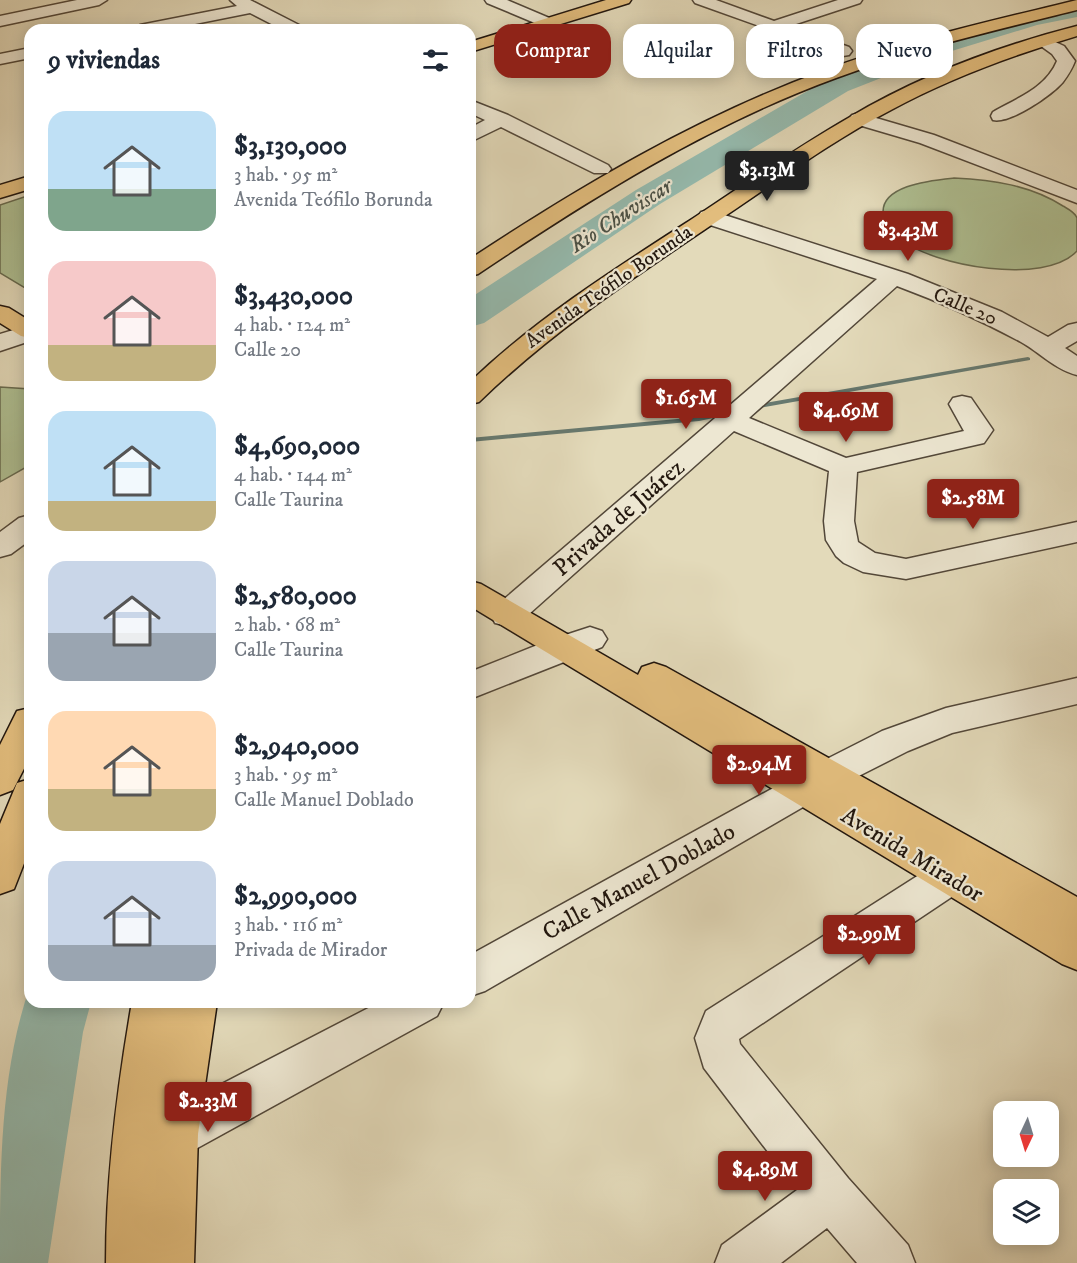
<!DOCTYPE html>
<html lang="es">
<meta charset="utf-8">
<style>
body{margin:0;font-family:"IM FELL DW Pica",serif;background:#f6f6f7;color:#1f2937;height:100vh;display:flex;flex-direction:column;font-size:22px;white-space:nowrap}
*{box-sizing:border-box;margin:0}
p{font-size:20px;color:#747a83}
.icon{flex:none;width:33px;height:33px;fill:none;stroke:currentColor;stroke-width:2;stroke-linecap:round;stroke-linejoin:round}
.map{position:relative;flex:1;overflow:hidden}
.drawer{position:absolute;left:24px;top:24px;width:452px;height:984px;display:flex;flex-direction:column;background:#fff;border-radius:18px;box-shadow:0 3px 15px #0003}
.drawer>*{flex:none}
.guide{position:absolute;left:494px;top:24px;width:494px;height:54px;display:flex;gap:12px}
.needle{width:39px;rotate:184deg}
.fabs{position:absolute;left:993px;top:1101px;display:grid;gap:12px}
.fabs a{display:grid;place-items:center;width:66px;height:66px;border-radius:12px;background:#fff;box-shadow:0 3px 15px #0003;font-size:30px}
.price{position:absolute;translate:-50% -51px;padding:0 14px;border-radius:6px;background:#8f2418;color:#fff;font-size:20px;line-height:39px;filter:drop-shadow(0 2px 3px #0008)}
.price::after{content:'';position:absolute;left:50%;top:36px;width:18px;height:14px;margin-left:-9px;background:inherit;clip-path:polygon(0 0,100% 0,50% 100%)}
.price.active{background:#222;color:#fff}
ul{padding:0;list-style:none}
li{display:flex;align-items:center;gap:18px;height:150px;padding:0 24px}
li span{display:grid;place-items:center;flex:none;width:168px;height:120px;border-radius:18px;color:#555}
li>.icon{margin-inline-start:auto}
span .icon{width:72px;height:72px;fill:#fffc;stroke-width:1}
li b{font-size:26px}
h2{display:flex;justify-content:space-between;align-items:center;height:72px;padding:0 24px;font-size:26px}
.pill{padding:0 21px;border-radius:18px;background:#fff;box-shadow:0 3px 15px #0003;font-size:21px;line-height:54px}
.pill.active{background:#8f2418;color:#fff}
.map>svg:first-child{display:block}
</style>
<div class="map">
<svg width="1077" height="1263" viewBox="0 0 1077 1263">
<rect width="100%" height="100%" fill="#e3daba"/>
<filter id="stains"><feTurbulence type="fractalNoise" baseFrequency=".00333" numOctaves="4"/><feColorMatrix values="0 0 0 0 .2 0 0 0 0 .09 0 0 0 0 .02 0 0 0 .5 -.17"/></filter>
<radialGradient id="worn" r=".72"><stop offset=".6" stop-color="#630" stop-opacity="0"/><stop offset="1" stop-color="#630" stop-opacity=".3"/></radialGradient>
<path fill="#afc093" stroke="#686b50" stroke-width="1.5" d="M 954,178 C 993,180 1030,185 1063,206 C 1068,209 1075,212 1077,218 C 1077,227 1077,242 1077,251 C 1045,286 933,266 900,239 C 892,234 886,226 884,218 C 875,185 934,180 954,178 Z
M 30,195 L 30,291 L 0,273 L 0,205 Z
M 0,387 L 30,389 L 30,465 L 0,482 Z"/>
<g fill="none" stroke-linecap="round" stroke-linejoin="round">
<path fill="#67796f" fill-rule="evenodd" d="M 1028,357 L 1030,358 L 1030,360 L 753,409 L 749,407 L 753,405 Z
M 730,410 L 733,410 L 733,414 L 699,421 L 470,442 L 470,438 L 699,417 Z"/>
<path fill="#95bbaf" fill-rule="evenodd" d="M 1077,1 L 1077,17 L 1037,25 L 942,54 L 848,91 L 660,204 L 484,323 L 470,327 L 470,298 L 636,190 L 828,79 L 922,42 L 1022,14 Z
M 30,986 L 30,1002 L 91,1002 L 83,1032 L 48,1263 L 0,1263 C 0,1169 0,1073 30,986 Z"/>
<defs>
<path id="minor" d="M 77,0 L 107,0 L 99,5 L 0,26 L 0,16 Z
M 230,0 L 250,0 L 301,26 L 303,30 L 283,30 L 250,13 L 165,30 L 132,30 L 140,25 L 237,6 Z
M 485,0 L 507,0 L 554,20 L 556,23 L 554,26 L 542,26 L 487,3 Z
M 693,0 L 716,0 L 774,21 L 838,0 L 862,0 L 860,3 L 790,26 L 849,47 L 852,51 L 849,55 L 843,56 L 695,3 Z
M 1042,36 L 1064,46 L 1075,61 C 1072,69 1068,75 1063,82 C 1052,95 1010,124 993,120 L 991,116 L 993,112 C 1017,98 1046,88 1057,61 L 1052,54 L 1034,41 Z
M 30,48 L 30,58 L 0,64 L 0,54 Z
M 470,100 L 508,115 L 608,165 L 611,169 L 608,173 L 594,173 L 501,127 L 470,142 L 470,128 L 485,120 L 470,113 Z
M 859,113 L 934,135 L 1077,190 L 1077,203 L 920,143 L 852,123 L 849,119 L 852,115 Z
M 709,210 L 908,274 L 1002,312 L 1048,337 L 1068,325 L 1077,323 L 1077,341 L 1065,348 L 1077,356 L 1077,375 C 1056,370 1039,352 1021,342 C 980,320 940,302 897,286 L 749,418 L 846,458 L 964,431 L 949,404 L 953,398 L 962,396 L 971,398 L 993,430 L 984,443 L 857,472 L 854,521 L 858,542 L 875,553 L 906,559 L 1077,522 L 1077,542 L 906,579 L 863,572 L 844,563 L 836,556 L 826,540 L 824,521 L 829,471 L 734,431 L 519,623 L 507,626 L 495,623 L 491,615 L 495,607 L 877,279 L 701,222 L 698,217 L 701,212 Z
M 30,325 L 30,341 L 0,351 L 0,334 Z
M 30,515 L 30,540 L 11,554 L 0,557 L 0,532 L 19,518 Z
M 590,627 L 602,631 L 607,639 L 602,647 L 470,699 L 470,672 L 550,640 Z
M 1077,678 L 1077,704 L 952,733 L 908,751 L 841,785 L 485,991 L 470,996 L 470,955 L 815,765 L 882,731 L 946,708 Z
M 972,845 L 986,850 L 992,862 L 986,874 L 739,1039 L 740,1044 L 848,1178 L 908,1245 L 915,1263 L 857,1263 L 827,1228 L 781,1263 L 715,1263 L 722,1245 L 797,1190 L 704,1068 L 695,1038 L 706,1011 L 958,850 Z
M 380,1002 L 444,1002 L 437,1016 L 192,1151 L 175,1157 L 158,1151 L 152,1134 L 158,1117 Z"/>
<path id="major" d="M 606,0 L 631,0 L 629,3 L 470,52 L 470,42 Z
M 1077,0 L 1077,10 C 996,30 915,49 836,78 C 708,125 591,198 478,274 L 470,276 L 470,259 C 581,186 697,117 823,71 C 905,40 992,21 1077,0 Z
M 1077,26 L 1077,36 C 1013,55 950,78 891,110 C 826,144 768,188 707,228 C 627,282 549,334 479,402 L 470,404 L 470,382 C 536,319 613,270 689,221 C 742,186 794,149 850,117 C 919,76 999,46 1077,26 Z
M 30,176 L 30,189 L 0,198 L 0,185 Z
M 0,306 L 9,308 L 30,321 L 30,338 L 21,336 L 0,323 Z
M 470,581 L 481,584 L 638,675 L 642,667 L 654,663 L 666,667 L 1077,897 L 1077,970 L 1062,964 L 470,606 Z
M 30,708 L 30,757 L 13,790 L 0,795 L 0,745 L 17,711 Z
M 30,779 L 30,848 L 14,889 L 0,894 L 0,824 L 17,783 Z
M 132,1002 L 217,1002 L 198,1134 L 194,1263 L 106,1263 C 106,1175 117,1089 132,1002 Z"/>
</defs>
<use href="#minor" stroke="#524739" stroke-width="3"/>
<use href="#major" stroke="#21160e" stroke-width="3"/>
<use href="#minor" fill="#ede7d2" fill-rule="evenodd"/>
<use href="#major" fill="#e2bd7d" fill-rule="evenodd"/>
</g>
<g text-anchor="middle" dominant-baseline="central" stroke-width="4.5" stroke-linejoin="round" paint-order="stroke">
<g font-size="20" fill="#21160e" stroke="#ede7d2">
<text transform="translate(609 287) rotate(-35)">Avenida Teófilo Borunda</text>
<text transform="translate(965 307) rotate(23)">Calle 20</text>
</g>
<g font-size="22" font-style="italic" fill="#4a5046" stroke="#ede7d2">
<text transform="translate(621 216) rotate(-33)">Rio Chuviscar</text>
</g>
<g font-size="24" fill="#21160e" stroke="#ede7d2">
<text transform="translate(619 518) rotate(-41)">Privada de Juárez</text>
<text transform="translate(912 855) rotate(31)">Avenida Mirador</text>
<text transform="translate(639 882) rotate(-29)">Calle Manuel Doblado</text>
</g>
</g>
<rect width="100%" height="100%" filter="url(#stains)"/>
<rect width="100%" height="100%" fill="url(#worn)"/>
</svg>
<div class="fabs">
<a><svg class="needle" viewBox="-14 -14 28 28"><path d="M0-13l5 13h-10z" fill="#e53935"/><path d="M0 13l5-13h-10z" fill="#747a83"/></svg></a>
<a><svg class="icon" aria-label="layers" viewBox="0 0 24 24"><path d="M12 4l9 5-9 5-9-5zM3 14l9 5 9-5"/></svg></a>
</div>
<b class="price active" style="left:767px;top:202px">$3.13M</b>
<b class="price" style="left:908px;top:262px">$3.43M</b>
<b class="price" style="left:686px;top:430px">$1.65M</b>
<b class="price" style="left:846px;top:443px">$4.69M</b>
<b class="price" style="left:973px;top:530px">$2.58M</b>
<b class="price" style="left:759px;top:796px">$2.94M</b>
<b class="price" style="left:869px;top:966px">$2.99M</b>
<b class="price" style="left:208px;top:1133px">$2.33M</b>
<b class="price" style="left:765px;top:1202px">$4.89M</b>
<div class="guide">
<a class="pill active">Comprar</a>
<a class="pill">Alquilar</a>
<a class="pill">Filtros</a>
<a class="pill">Nuevo</a>
</div>
<section class="drawer">
<h2>9 viviendas<svg class="icon" aria-label="filters" viewBox="0 0 24 24"><path d="M4 7h16M4 17h16"/><circle cx="9" cy="7" r="2"/><circle cx="15" cy="17" r="2"/></svg></h2>
<ul>
<li><span style="background:linear-gradient(#bfe0f5 65%,#7fa58c 0)"><svg class="icon" aria-label="home" viewBox="0 0 24 24"><path d="M3 11l9-7 9 7M6 9v11h12V9"/></svg></span><div><b>$3,130,000</b><p>3 hab. · 95 m²</p><p>Avenida Teófilo Borunda</p></div></li>
<li><span style="background:linear-gradient(#f6c9c9 70%,#c2b280 0)"><svg class="icon" aria-label="home" viewBox="0 0 24 24"><path d="M3 11l9-7 9 7M6 9v11h12V9"/></svg></span><div><b>$3,430,000</b><p>4 hab. · 124 m²</p><p>Calle 20</p></div></li>
<li><span style="background:linear-gradient(#bfe0f5 75%,#c2b280 0)"><svg class="icon" aria-label="home" viewBox="0 0 24 24"><path d="M3 11l9-7 9 7M6 9v11h12V9"/></svg></span><div><b>$4,690,000</b><p>4 hab. · 144 m²</p><p>Calle Taurina</p></div></li>
<li><span style="background:linear-gradient(#c9d6e8 60%,#9aa5b1 0)"><svg class="icon" aria-label="home" viewBox="0 0 24 24"><path d="M3 11l9-7 9 7M6 9v11h12V9"/></svg></span><div><b>$2,580,000</b><p>2 hab. · 68 m²</p><p>Calle Taurina</p></div></li>
<li><span style="background:linear-gradient(#ffd9b3 65%,#c2b280 0)"><svg class="icon" aria-label="home" viewBox="0 0 24 24"><path d="M3 11l9-7 9 7M6 9v11h12V9"/></svg></span><div><b>$2,940,000</b><p>3 hab. · 95 m²</p><p>Calle Manuel Doblado</p></div></li>
<li><span style="background:linear-gradient(#c9d6e8 70%,#9aa5b1 0)"><svg class="icon" aria-label="home" viewBox="0 0 24 24"><path d="M3 11l9-7 9 7M6 9v11h12V9"/></svg></span><div><b>$2,990,000</b><p>3 hab. · 116 m²</p><p>Privada de Mirador</p></div></li>
</ul>
</section>
</div>
